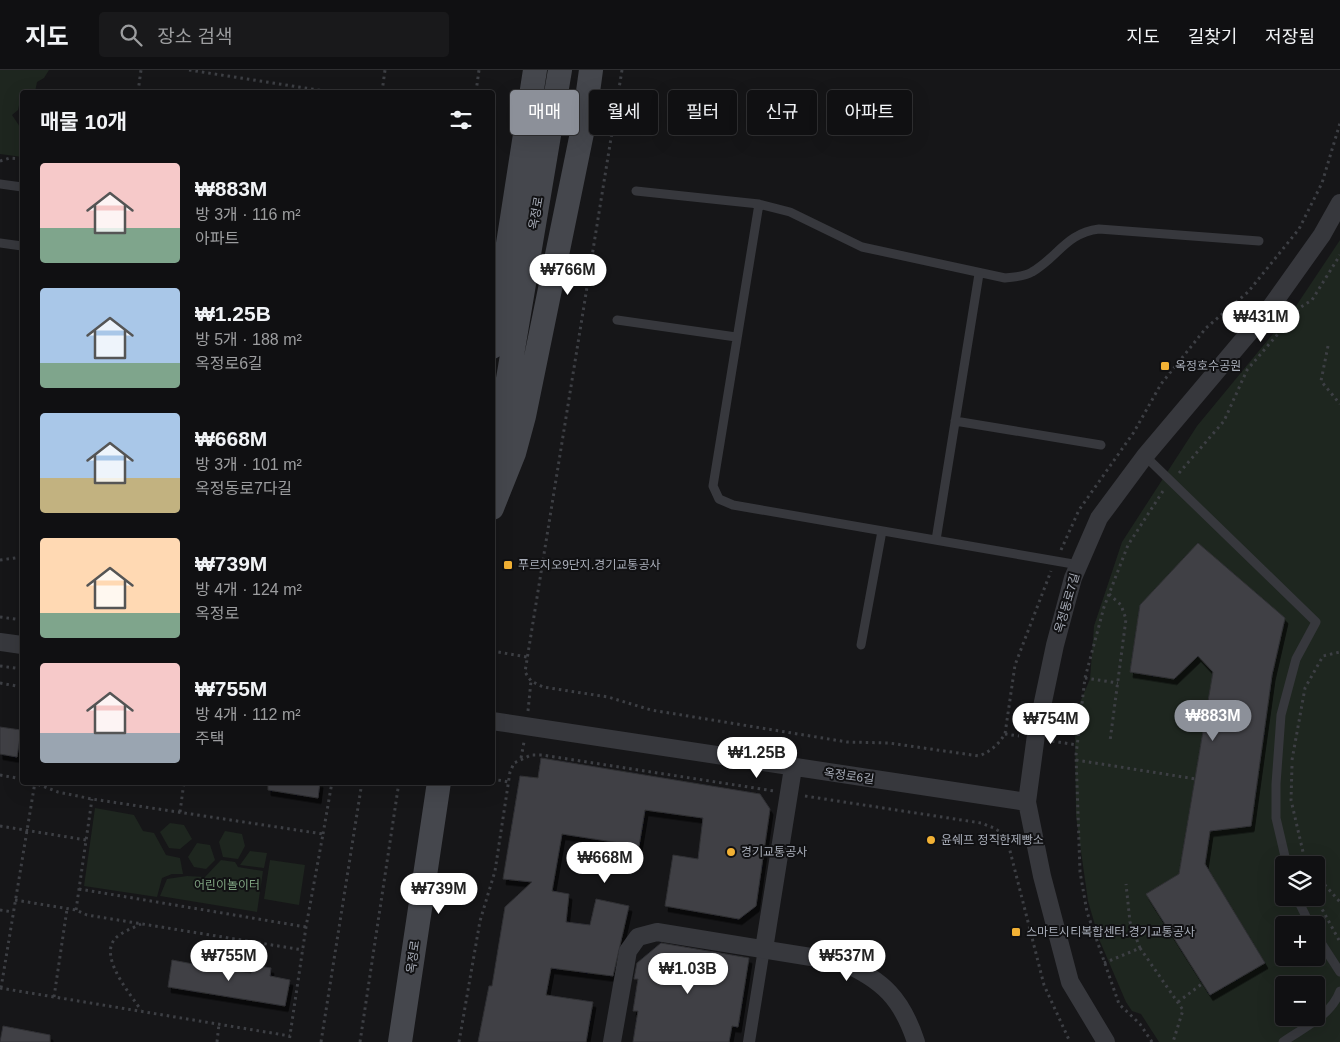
<!DOCTYPE html>
<html lang="ko">
<meta charset="utf-8">
<style>
body{margin:0;font-family:Helvetica,"Noto Sans KR",sans-serif;background:#19191b;color:#f1f3f6;height:100vh;display:flex;flex-direction:column;font-size:19px;white-space:nowrap}
*{box-sizing:border-box;margin:0}
p{font-size:16px;color:#9c9d9f}
.icon{flex:none;width:28px;height:28px;fill:none;stroke:currentColor;stroke-width:2;stroke-linecap:round;stroke-linejoin:round}
.map{position:relative;flex:1;overflow:hidden}
.drawer{position:absolute;left:20px;top:20px;width:475px;height:695px;display:flex;flex-direction:column;background:#101012;border-radius:5px;box-shadow:0 5px 20px #0002,0 0 0 1px #303032}
.drawer>*{flex:none}
.banner{position:absolute;left:510px;top:20px;width:475px;height:45px;display:flex;gap:10px}
.controls{position:absolute;left:1275px;top:786px;display:grid;gap:10px}
.controls a{display:grid;place-items:center;width:50px;height:50px;border-radius:5px;background:#101012;box-shadow:0 5px 20px #0002,0 0 0 1px #303032;font-size:25px}
.price{position:absolute;translate:-50% -42px;padding:0 11px;border-radius:18px;background:#fff;color:#222;font-size:16px;line-height:32px;filter:drop-shadow(0 1px 2px #0008)}
.price::after{content:'';position:absolute;left:50%;top:30px;width:15px;height:11px;margin-left:-8px;background:inherit;clip-path:polygon(0 0,100% 0,50% 100%)}
.price.current{background:#8c9099;color:#fff}
ul{padding:0;list-style:none}
li{display:flex;align-items:center;gap:15px;height:125px;padding:0 20px}
li span{display:grid;place-items:center;flex:none;width:140px;height:100px;border-radius:5px;color:#555}
li>.icon{margin-inline-start:auto}
span .icon{width:60px;height:60px;fill:#fffc;stroke-width:1}
li b{font-size:21px}
h2{display:flex;justify-content:space-between;align-items:center;height:60px;padding:0 20px;font-size:21px}
.tag{padding:0 18px;border-radius:5px;background:#101012;box-shadow:0 5px 20px #0002,0 0 0 1px #303032;font-size:18px;line-height:45px}
.tag.current{background:#8c9099;color:#fff}
header{display:flex;align-items:center;gap:30px;box-sizing:border-box;height:70px;padding:0 25px;background:#101012;border-bottom:1px solid #303032}
header strong{font-size:24px}
nav{display:flex;gap:28px;margin-inline-start:auto;font-size:18px}
.search{width:350px;height:45px;background:#19191b;display:flex;align-items:center;gap:12px;box-sizing:border-box;padding:0 18px;border-radius:5px;color:#9c9d9f;font-size:19px}
.map>svg:first-child{display:block}
</style>
<header>
<strong>지도</strong>
<div class="search"><svg class="icon" aria-label="search" viewBox="0 0 24 24"><circle cx="10" cy="10" r="6"/><path d="M15 15l6 6"/></svg>장소 검색</div>
<nav><a>지도</a><a>길찾기</a><a>저장됨</a></nav>
</header>
<div class="map">
<svg width="1340" height="972" viewBox="0 0 1340 972">
<defs>
<filter id="shadow"><feDropShadow dx="3" dy="5.5" stdDeviation="0" flood-color="#0009"/></filter>
</defs>
<rect width="100%" height="100%" fill="#161618"/>
<path fill="#1e261f" fill-rule="evenodd" d="M 0,0 L 49,0 L 44,8 L 37,12 L 35,22 L 22,22 L 18,40 L 12,45 L 22,60 L 22,87 L 0,84 Z
M 1340,170 L 1340,972 L 1159,972 L 1141,944 L 1132,941 L 1126,932 L 1099,869 L 1088,831 L 1076,746 L 1075,660 L 1078,637 L 1090,609 L 1094,556 L 1122,472 L 1197,356 L 1296,236 ZM 1284,795 L 1316,795 L 1316,828 L 1284,828 ZM 1284,855 L 1316,855 L 1316,888 L 1284,888 ZM 1284,915 L 1316,915 L 1316,948 L 1284,948 Z
M 95,738 L 134,745 L 143,761 L 154,763 L 166,785 L 180,788 L 183,804 L 172,804 L 162,808 L 157,827 L 84,816 Z
M 170,753 L 184,755 L 192,769 L 180,779 L 169,778 L 160,762 Z
M 225,761 L 242,764 L 245,776 L 238,789 L 223,787 L 219,772 Z
M 197,773 L 210,775 L 215,790 L 206,799 L 194,797 L 188,787 Z
M 250,781 L 267,783 L 264,798 L 240,795 Z
M 221,790 L 235,792 L 238,797 L 263,801 L 257,842 L 160,826 L 167,809 L 187,806 L 205,807 Z
M 270,790 L 305,795 L 299,835 L 264,829 Z"/>
<path fill="#404145" stroke="#303034" filter="url(#shadow)" d="M 1198,473 L 1285,548 L 1272,605 L 1251,756 L 1210,761 L 1205,794 L 1265,893 L 1210,925 L 1146,824 L 1179,804 L 1213,602 L 1198,586 L 1174,609 L 1130,602 L 1140,535 Z
M 0,657 L 21,660 L 17,687 L 0,684 Z
M 541,688 L 760,724 L 770,739 L 756,836 L 739,849 L 665,836 L 673,785 L 698,789 L 703,748 L 645,740 L 639,776 L 562,764 L 552,821 L 569,824 L 566,852 L 590,855 L 596,829 L 629,836 L 613,906 L 551,898 L 546,925 L 593,932 L 586,972 L 478,972 L 489,916 L 492,916 L 505,837 L 532,812 L 503,809 L 520,706 L 538,708 Z
M 268,712 L 320,712 L 318,728 L 268,720 Z
M 661,873 L 749,888 L 738,957 L 732,956 L 729,972 L 633,972 L 638,941 L 633,941 L 638,909 L 634,909 L 637,893 Z
M 194,886 L 213,889 L 211,897 L 251,903 L 253,895 L 271,898 L 270,906 L 290,910 L 285,936 L 168,917 L 172,890 L 193,894 Z
M 3,956 L 50,965 L 50,972 L 0,972 Z"/>
<g fill="none" stroke-linecap="round" stroke-linejoin="round">
<path stroke="#3d3f44" stroke-width="3" stroke-dasharray="2.5 4" stroke-linecap="butt" d="M 189,0 L 331,22
M 622,0 L 525,602 L 531,611 L 543,617 L 608,627 L 651,640 L 847,672 L 889,673 L 979,686 C 991,681 998,675 1005,664 L 1015,595 L 1051,501
M 138,22 L 141,0
M 297,22 L 297,17
M 382,22 L 385,0
M 476,22 L 479,0
M 0,91 L 10,88 L 22,89
M 1328,276 L 1321,311 L 1340,334
M 1179,403 L 1224,351 L 1247,300 L 1301,237 L 1312,230 L 1340,185
M 1061,480 L 1079,440 L 1134,362 L 1161,314 L 1206,258 L 1248,222 L 1299,159 L 1322,113 L 1340,53
M 0,490 L 22,487
M 1109,524 L 1121,535 L 1126,549 L 1110,671
M 0,547 L 22,550
M 492,581 L 527,587
M 0,596 L 22,599
M 1085,608 L 1118,613
M 0,613 L 22,617
M 528,641 L 531,611
M 1005,664 L 1019,666
M 1052,671 L 1077,675
M 521,688 L 524,672
M 1076,690 L 1196,709
M 1292,690 L 1305,618 L 1323,586 L 1340,582
M 1292,696 L 1291,730 L 1306,795
M 0,705 L 22,709
M 492,709 L 509,712
M 32,712 L 58,722 L 92,729 L 323,764 L 306,857 L 289,972
M 805,726 L 981,753 L 994,758 L 1002,763 L 1008,773 L 1044,915 L 1070,972
M 180,742 L 184,712
M 0,756 L 86,770
M 323,764 L 332,712
M 1316,805 L 1340,832
M 79,819 L 306,857
M 1316,828 L 1340,872
M 15,830 L 76,840 L 87,845 L 303,880
M 0,840 L 13,842
M 76,840 L 92,729
M 141,854 C 133,858 119,863 114,870 C 100,889 131,925 141,940
M 1140,878 L 1183,940 L 1173,972
M 1104,893 L 1140,878 L 1130,852 L 1126,814
M 0,918 L 290,966
M 1,918 L 35,712
M 54,927 L 67,839
M 1178,932 L 1203,913
M 217,972 L 219,954
M 321,972 L 362,712
M 360,972 L 399,712
M 459,972 L 480,851 L 495,801 L 510,702 L 514,693 L 531,685 L 542,685 L 774,721
M 1152,972 L 1140,954 L 1119,934 L 1087,842 L 1080,802 L 1076,685 L 1085,608 L 1104,537 L 1128,475 L 1163,421"/>
<path stroke="#37383d" stroke-width="9" d="M 0,114 L 22,117
M 636,121 L 759,134
M 0,173 L 22,176
M 617,250 L 736,267
M 955,351 L 1101,375
M 1145,386 L 1316,552 L 1296,589 L 1281,645 L 1276,714 L 1276,748 L 1287,795
M 936,470 L 979,204
M 1079,495 L 733,435 L 719,429 L 713,416 L 759,134 L 790,142 L 862,177 L 1005,208 C 1014,207 1024,207 1032,202 C 1058,187 1066,163 1099,159 L 1259,171
M 861,575 L 882,461
M 1297,828 L 1310,855
M 1316,865 L 1340,902
M 1283,972 C 1303,958 1331,946 1340,921"/>
<path stroke="#37383d" stroke-width="12" d="M 749,972 L 764,879"/>
<path stroke="#37383d" stroke-width="18" d="M 0,572 L 22,575
M 492,651 L 1027,732
M 764,879 L 793,698
M 612,972 L 628,881 L 638,867 L 657,862 L 842,892 C 883,910 902,929 916,972
M 1106,972 L 1070,912 L 1042,806 L 1027,732 L 1036,665 L 1055,575 L 1073,508 L 1099,448 L 1145,386 L 1270,238 L 1322,165 L 1340,133"/>
<path stroke="#45474d" stroke-width="24" d="M 492,277 L 535,0
M 492,404 L 560,0
M 492,438 L 514,383 L 524,346 L 583,58 L 591,0
M 400,972 L 439,712"/>
</g>
<g fill="#f2b134" stroke="#111113" stroke-width="2">
<rect x="1160" y="291" width="10" height="10" rx="2.5"/>
<rect x="503" y="490" width="10" height="10" rx="2.5"/>
<circle cx="931" cy="770" r="5"/>
<circle cx="731" cy="782" r="5"/>
<rect x="1011" y="857" width="10" height="10" rx="2.5"/>
</g>
<g text-anchor="middle" dominant-baseline="central" stroke-width="4" stroke-linejoin="round" paint-order="stroke">
<g font-size="12" fill="#a8adb8" stroke="#111113">
<text transform="translate(536 143) rotate(-80)">옥정로</text>
<text transform="translate(1067 533) rotate(-74)">옥정동로7길</text>
<text transform="translate(849 706) rotate(8)">옥정로6길</text>
<text transform="translate(413 887) rotate(-82)">옥정로</text>
</g>
<g font-size="12" fill="#a8adb8" stroke="#111113" text-anchor="start">
<text x="1175" y="296">옥정호수공원</text>
<text x="518" y="495">푸르지오9단지.경기교통공사</text>
<text x="941" y="770">윤쉐프 정직한제빵소</text>
<text x="741" y="782">경기교통공사</text>
<text x="1026" y="862">스마트시티복합센터.경기교통공사</text>
</g>
<g font-size="12" fill="#7fa381" stroke="#111113">
<text x="227" y="815">어린이놀이터</text>
</g>
</g>
</svg>
<div class="controls">
<a><svg class="icon" aria-label="layers" viewBox="0 0 24 24"><path d="M12 4l9 5-9 5-9-5zM3 14l9 5 9-5"/></svg></a>
<a>+</a>
<a>−</a>
</div>
<b class="price" style="left:568px;top:226px">₩766M</b>
<b class="price" style="left:1261px;top:273px">₩431M</b>
<b class="price current" style="left:1213px;top:672px">₩883M</b>
<b class="price" style="left:1051px;top:675px">₩754M</b>
<b class="price" style="left:757px;top:709px">₩1.25B</b>
<b class="price" style="left:605px;top:814px">₩668M</b>
<b class="price" style="left:439px;top:845px">₩739M</b>
<b class="price" style="left:229px;top:912px">₩755M</b>
<b class="price" style="left:847px;top:912px">₩537M</b>
<b class="price" style="left:688px;top:925px">₩1.03B</b>
<div class="banner">
<a class="tag current">매매</a>
<a class="tag">월세</a>
<a class="tag">필터</a>
<a class="tag">신규</a>
<a class="tag">아파트</a>
</div>
<section class="drawer">
<h2>매물 10개<svg class="icon" aria-label="filters" viewBox="0 0 24 24"><path d="M4 7h16M4 17h16"/><circle cx="9" cy="7" r="2"/><circle cx="15" cy="17" r="2"/></svg></h2>
<ul>
<li><span style="background:linear-gradient(#f6c9c9 65%,#7fa58c 0)"><svg class="icon" aria-label="home" viewBox="0 0 24 24"><path d="M3 11l9-7 9 7M6 9v11h12V9"/></svg></span><div><b>₩883M</b><p>방 3개 · 116 m²</p><p>아파트</p></div></li>
<li><span style="background:linear-gradient(#a9c7e8 75%,#7fa58c 0)"><svg class="icon" aria-label="home" viewBox="0 0 24 24"><path d="M3 11l9-7 9 7M6 9v11h12V9"/></svg></span><div><b>₩1.25B</b><p>방 5개 · 188 m²</p><p>옥정로6길</p></div></li>
<li><span style="background:linear-gradient(#a9c7e8 65%,#c2b280 0)"><svg class="icon" aria-label="home" viewBox="0 0 24 24"><path d="M3 11l9-7 9 7M6 9v11h12V9"/></svg></span><div><b>₩668M</b><p>방 3개 · 101 m²</p><p>옥정동로7다길</p></div></li>
<li><span style="background:linear-gradient(#ffd9b3 75%,#7fa58c 0)"><svg class="icon" aria-label="home" viewBox="0 0 24 24"><path d="M3 11l9-7 9 7M6 9v11h12V9"/></svg></span><div><b>₩739M</b><p>방 4개 · 124 m²</p><p>옥정로</p></div></li>
<li><span style="background:linear-gradient(#f6c9c9 70%,#9aa5b1 0)"><svg class="icon" aria-label="home" viewBox="0 0 24 24"><path d="M3 11l9-7 9 7M6 9v11h12V9"/></svg></span><div><b>₩755M</b><p>방 4개 · 112 m²</p><p>주택</p></div></li>
</ul>
</section>
</div>
